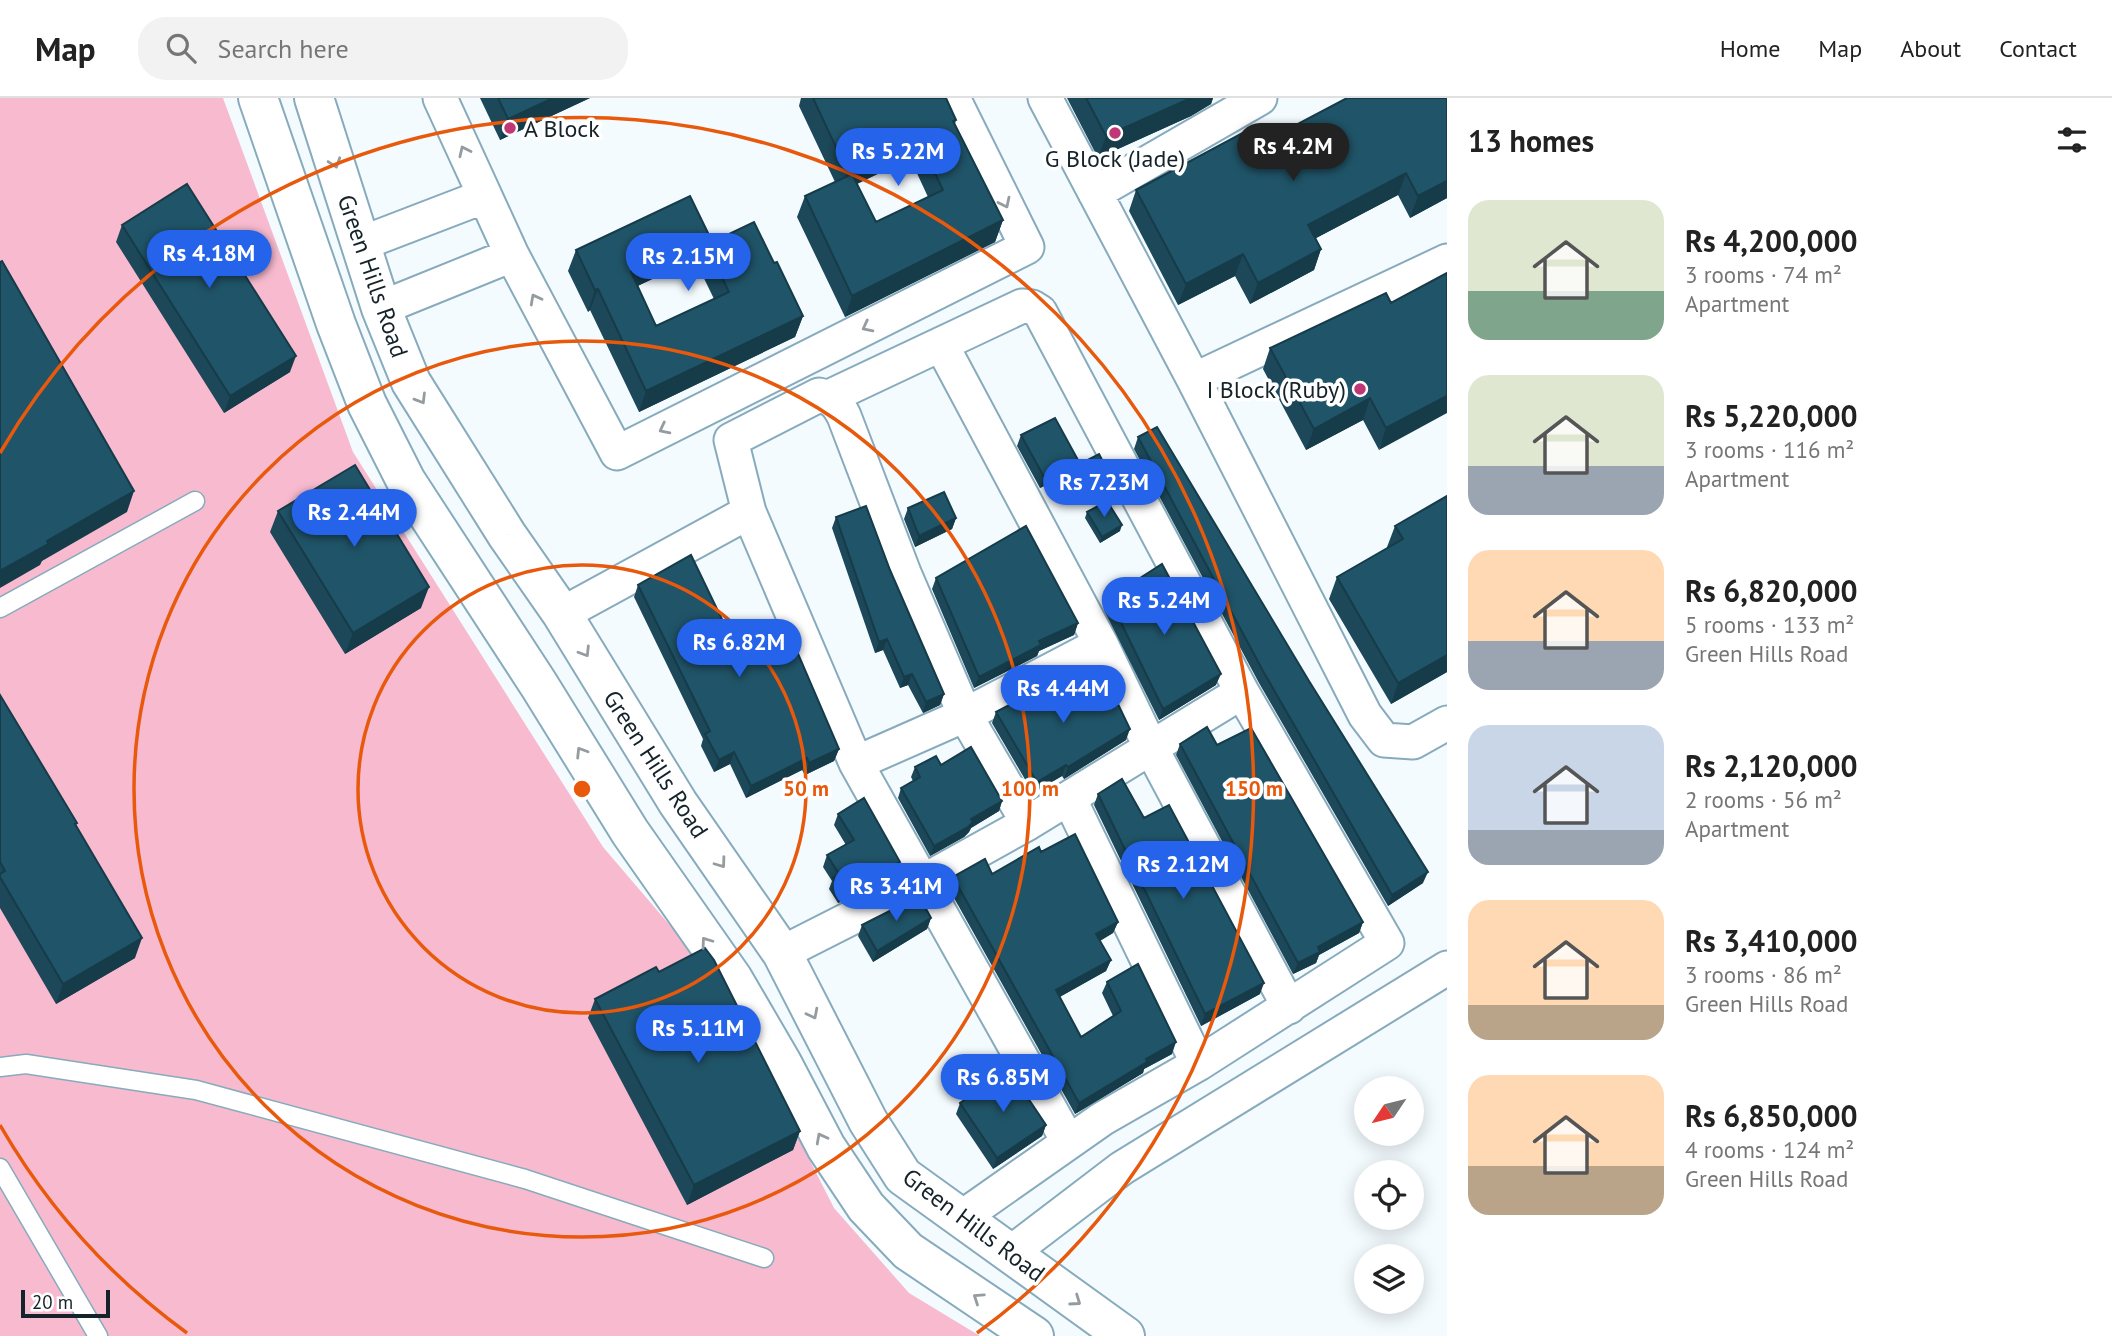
<!DOCTYPE html>
<meta charset="utf-8">
<style>
body{margin:0;font-family:"PT Sans",sans-serif;background:#f2f2f2;color:#222;height:100vh;display:flex;flex-direction:column;font-size:26px;white-space:nowrap}
*{box-sizing:border-box;margin:0}
p{font-size:23px;color:#767676}
.icon{flex:none;width:38px;height:38px;fill:none;stroke:currentColor;stroke-width:2;stroke-linecap:round;stroke-linejoin:round}
.map{position:relative;flex:1;overflow:hidden}
.sheet{display:flex;flex-direction:column;background:#fff;width:665px}
.sheet>*{flex:none}
.needle{width:46px;rotate:235deg}
.buttons{position:absolute;left:1354px;top:978px;display:grid;gap:14px}
.buttons a{display:grid;place-items:center;width:70px;height:70px;border-radius:50%;background:#fff;box-shadow:0 4px 18px #0003;font-size:35px}
.scale{position:absolute;left:21px;bottom:18px;width:89px;box-sizing:border-box;padding-left:7px;border:4px solid #142229;border-top:0;font-size:19px;line-height:24px;white-space:nowrap;color:#142229;-webkit-text-stroke:5px #fff;paint-order:stroke}
.price{position:absolute;translate:-50% -60px;padding:0 16px;border-radius:24px;background:#2563eb;color:#fff;font-size:23px;line-height:46px;filter:drop-shadow(0 2px 4px #0008)}
.price::after{content:'';position:absolute;left:50%;top:42px;width:21px;height:16px;margin-left:-10px;background:inherit;clip-path:polygon(0 0,100% 0,50% 100%)}
.price.active{background:#222;color:#fff}
ul{padding:0;list-style:none}
li{display:flex;align-items:center;gap:21px;height:175px;padding:0 21px}
li span{display:grid;place-items:center;flex:none;width:196px;height:140px;border-radius:21px;color:#555}
li>.icon{margin-inline-start:auto}
span .icon{width:84px;height:84px;fill:#fffc;stroke-width:1}
li b{font-size:30px}
h2{display:flex;justify-content:space-between;align-items:center;height:84px;padding:0 21px;font-size:30px}
header{display:flex;align-items:center;gap:42px;box-sizing:border-box;height:98px;padding:0 35px;background:#fff;border-bottom:2px solid #e0e0e0}
header strong{font-size:33px}
nav{display:flex;gap:38px;margin-inline-start:auto;font-size:24px}
.search{width:490px;height:63px;background:#f2f2f2;display:flex;align-items:center;gap:18px;box-sizing:border-box;padding:0 24px;border-radius:28px;color:#767676;font-size:26px}
main{display:flex;flex:1;min-height:0}
.map>svg:first-child{display:block}
</style>
<header>
<strong>Map</strong>
<div class="search"><svg class="icon" aria-label="search" viewBox="0 0 24 24"><circle cx="10" cy="10" r="6"/><path d="M15 15l6 6"/></svg>Search here</div>
<nav><a>Home</a><a>Map</a><a>About</a><a>Contact</a></nav>
</header>
<main>
<div class="map">
<svg width="1447" height="1238" viewBox="0 0 1447 1238">
<rect width="100%" height="100%" fill="#f4fbff"/>
<path fill="#f8bacf" d="M 0,0 L 223,0 L 353,354 L 603,749 L 721,887 L 834,1110 L 909,1195 L 980,1238 L 0,1238 Z"/>
<g fill="none" stroke-linecap="round" stroke-linejoin="round">
<defs>
<path id="service" d="M 0,510 L 195,403
M 0,969 L 26,966 L 196,992 L 525,1081 L 764,1160
M 0,1070 L 98,1238"/>
<path id="minor" d="M 1045,0 L 1194,282 L 1365,617 L 1384,642 L 1413,644 L 1447,625
M 1095,95 L 1260,0
M 485,98 L 512,157
M 360,146 L 485,98 L 440,0
M 381,210 L 512,157 L 617,355 L 1027,149 L 953,0
M 941,246 L 1101,546
M 1194,282 L 1447,163
M 829,299 L 1022,208 L 1032,209 L 1040,214 L 1242,594 L 1387,845 L 1198,966 L 1102,1021 L 961,1120
M 749,414 L 731,342 L 819,297 C 833,300 838,306 844,318 L 904,475 L 965,617 L 1028,725
M 562,516 L 749,414 L 856,665 L 1068,1043
M 856,665 L 965,617 L 1101,546 L 1151,650 L 1289,909
M 1069,700 L 1198,966
M 782,855 L 922,784 L 1028,725 L 1242,594
M 1009,1156 L 1122,1070 L 1447,870"/>
<path id="tertiary" d="M 258,0 L 336,226 L 367,306 L 406,383 L 539,587 L 630,734 L 733,881 L 782,965 L 826,1049 L 866,1109 L 908,1153 L 1034,1238
M 314,0 L 381,210 L 411,284 L 507,437 L 562,516 L 678,705 L 782,855 L 868,1023 L 903,1078 L 1125,1238"/>
</defs>
<use href="#service" stroke="#87abbc" stroke-width="21"/>
<use href="#minor" stroke="#87abbc" stroke-width="37"/>
<use href="#tertiary" stroke="#87abbc" stroke-width="42"/>
<use href="#service" stroke="#fff" stroke-width="18"/>
<use href="#minor" stroke="#fff" stroke-width="33"/>
<use href="#tertiary" stroke="#fff" stroke-width="38"/>
</g>
<path fill="#1c4859" fill-rule="evenodd" d="M 480,0 L 590,0 L 500,42 Z
M 801,0 L 946,0 L 956,22 L 955,26 L 1003,122 L 995,144 L 845,219 L 797,119 L 805,98 L 835,84 L 799,8 ZM 892,69 L 897,79 L 915,71 L 928,99 L 876,124 L 857,86 Z
M 1067,0 L 1213,0 L 1211,6 L 1191,18 L 1098,60 Z
M 1447,0 L 1447,100 L 1410,120 L 1398,97 L 1316,140 L 1321,151 L 1314,172 L 1250,206 L 1235,178 L 1178,207 L 1129,113 L 1136,92 L 1256,48 Z
M 122,127 L 290,274 L 224,315 L 116,144 Z
M 706,147 L 774,165 L 803,218 L 795,239 L 639,314 L 590,212 L 588,214 L 568,173 L 576,152 L 701,158 L 637,188 L 656,228 L 714,201 L 698,168 Z
M 1447,175 L 1379,352 L 1363,322 L 1306,352 L 1263,271 L 1270,250 L 1391,205 Z
M 1021,337 L 1078,362 L 1074,373 L 1040,390 L 1017,348 Z
M 1138,339 L 1423,785 L 1388,808 L 1259,585 L 1134,351 Z
M 1080,366 L 1113,383 L 1111,389 L 1094,398 L 1078,372 Z
M 1447,398 L 1447,574 L 1391,606 L 1329,501 L 1337,479 L 1388,450 L 1387,449 L 1395,428 Z
M 908,410 L 956,420 L 952,431 L 915,449 L 904,421 Z
M 278,413 L 421,510 L 345,556 L 270,434 Z
M 1087,414 L 1120,433 L 1100,445 L 1085,420 Z
M 836,419 L 890,472 L 944,596 L 940,607 L 923,615 L 908,587 L 900,590 L 883,552 L 875,555 L 832,430 Z
M 936,480 L 1078,525 L 1074,537 L 1039,553 L 1037,558 L 974,590 L 932,491 Z
M 638,487 L 731,540 L 766,539 L 839,651 L 834,663 L 805,677 L 802,672 L 746,700 L 730,666 L 714,674 L 701,648 L 703,641 L 634,499 Z
M 1109,500 L 1216,587 L 1159,622 L 1104,512 Z
M 0,597 L 77,725 L 76,728 L 135,860 L 56,906 L 0,810 Z
M 1070,599 L 1126,642 L 1064,681 L 1062,678 L 1033,695 L 992,625 L 996,614 Z
M 1180,646 L 1217,647 L 1363,824 L 1359,835 L 1319,857 L 1316,865 L 1293,876 L 1176,657 Z
M 941,667 L 1002,703 L 999,713 L 971,730 L 969,734 L 964,739 L 930,758 L 898,700 L 901,690 L 913,683 L 911,679 L 915,669 Z
M 1098,696 L 1144,720 L 1260,896 L 1201,928 L 1094,707 Z
M 838,716 L 896,776 L 838,805 L 829,791 L 832,783 L 823,769 L 827,757 L 846,747 L 834,727 Z
M 1041,754 L 1118,824 L 1113,835 L 1100,843 L 1111,862 L 1106,873 L 1059,899 L 1081,939 L 1113,918 L 1102,895 L 1107,884 L 1172,956 L 1144,971 L 1143,975 L 1075,1016 L 949,791 L 953,779 L 992,776 Z
M 931,820 L 927,831 L 873,864 L 858,838 L 862,827 Z
M 659,874 L 800,1033 L 793,1052 L 687,1107 L 588,920 L 595,901 Z
M 960,1005 L 1046,1027 L 1042,1038 L 993,1071 L 956,1016 Z"/>
<path fill="#163b49" d="M 553,0 L 590,0 L 500,42 L 508,21 Z
M 1191,0 L 1213,0 L 1211,6 L 1191,18 L 1098,60 L 1106,38 Z
M 900,48 L 892,69 L 840,94 L 847,73 Z
M 923,50 L 915,71 L 897,79 L 905,58 Z
M 1406,75 L 1398,97 L 1301,148 L 1308,127 Z
M 1447,83 L 1447,100 L 1410,120 L 1418,98 Z
M 1003,122 L 995,144 L 845,219 L 852,198 Z
M 709,137 L 701,158 L 623,195 L 631,174 Z
M 1321,151 L 1314,172 L 1250,206 L 1258,185 Z
M 1243,156 L 1235,178 L 1178,207 L 1186,186 Z
M 598,191 L 590,212 L 588,214 L 595,192 Z
M 803,218 L 795,239 L 639,314 L 646,293 Z
M 296,258 L 290,274 L 224,315 L 230,298 Z
M 1447,298 L 1447,315 L 1379,352 L 1386,330 Z
M 1370,300 L 1363,322 L 1306,352 L 1314,331 Z
M 1078,362 L 1074,373 L 1040,390 L 1044,379 Z
M 1113,383 L 1111,389 L 1094,398 L 1096,393 Z
M 134,393 L 127,414 L 42,463 L 40,467 L 0,490 L 0,473 L 47,443 Z
M 956,420 L 952,431 L 915,449 L 919,438 Z
M 1122,427 L 1120,433 L 1100,445 L 1102,439 Z
M 429,489 L 421,510 L 345,556 L 353,535 Z
M 1078,525 L 1074,537 L 1039,553 L 1037,558 L 974,590 L 979,579 L 1039,543 Z
M 887,541 L 883,552 L 875,555 L 879,544 Z
M 1447,557 L 1447,574 L 1391,606 L 1398,585 Z
M 912,576 L 908,587 L 900,590 L 904,579 Z
M 1221,576 L 1216,587 L 1159,622 L 1163,611 Z
M 944,596 L 940,607 L 923,615 L 926,604 Z
M 1130,631 L 1126,642 L 1064,681 L 1068,669 Z
M 839,651 L 834,663 L 805,677 L 809,665 Z
M 734,654 L 730,666 L 714,674 L 719,662 Z
M 807,660 L 802,672 L 746,700 L 751,688 Z
M 1066,667 L 1062,678 L 1033,695 L 1037,684 Z
M 1002,703 L 999,713 L 971,730 L 969,734 L 964,739 L 930,758 L 934,748 L 971,721 Z
M 900,764 L 896,776 L 838,805 L 842,794 Z
M 1428,774 L 1423,785 L 1388,808 L 1392,797 Z
M 931,820 L 927,831 L 873,864 L 877,853 Z
M 1118,824 L 1113,835 L 1092,847 L 1096,836 Z
M 1363,824 L 1359,835 L 1319,857 L 1316,865 L 1293,876 L 1298,865 L 1318,849 Z
M 142,840 L 135,860 L 56,906 L 63,886 Z
M 1111,862 L 1106,873 L 1051,904 L 1056,892 Z
M 1264,885 L 1260,896 L 1201,928 L 1205,916 Z
M 1176,944 L 1172,956 L 1144,971 L 1143,975 L 1075,1016 L 1079,1005 L 1146,961 Z
M 1046,1027 L 1042,1038 L 993,1071 L 997,1060 Z
M 800,1033 L 793,1052 L 687,1107 L 694,1087 Z"/>
<path fill="#205468" stroke="#163b49" stroke-width="2" d="M 498,0 L 553,0 L 508,21 Z
M 813,0 L 946,0 L 956,22 L 953,23 L 1003,122 L 852,198 L 805,98 L 852,76 L 876,124 L 943,92 L 923,50 L 905,58 L 900,48 L 847,73 Z
M 1086,0 L 1191,0 L 1106,38 Z
M 1347,0 L 1447,0 L 1447,83 L 1418,98 L 1406,75 L 1308,127 L 1321,151 L 1258,185 L 1243,156 L 1186,186 L 1136,92 L 1248,32 L 1256,48 Z
M 187,86 L 296,258 L 230,298 L 122,127 Z
M 690,98 L 709,137 L 631,174 L 656,228 L 729,194 L 706,147 L 754,124 L 774,165 L 777,164 L 803,218 L 646,293 L 598,191 L 595,192 L 576,152 Z
M 2,163 L 134,393 L 47,443 L 48,446 L 0,473 L 0,164 Z
M 1447,175 L 1447,298 L 1386,330 L 1370,300 L 1314,331 L 1270,250 L 1386,195 L 1391,205 Z
M 1055,320 L 1078,362 L 1044,379 L 1021,337 Z
M 1157,329 L 1309,583 L 1428,774 L 1392,797 L 1263,573 L 1138,339 Z
M 1099,356 L 1113,383 L 1096,393 L 1080,366 Z
M 355,367 L 429,489 L 353,535 L 278,413 Z
M 944,394 L 956,420 L 919,438 L 908,410 Z
M 1447,398 L 1447,557 L 1398,585 L 1337,479 L 1403,441 L 1395,428 Z
M 1107,403 L 1122,427 L 1102,439 L 1087,414 Z
M 866,408 L 890,472 L 944,596 L 926,604 L 912,576 L 904,579 L 887,541 L 879,544 L 836,419 Z
M 1026,428 L 1078,525 L 1039,543 L 1041,547 L 979,579 L 936,480 Z
M 691,457 L 731,540 L 760,526 L 766,539 L 787,530 L 839,651 L 809,665 L 807,660 L 751,688 L 734,654 L 719,662 L 705,636 L 710,633 L 638,487 Z
M 1162,466 L 1221,576 L 1163,611 L 1109,500 Z
M 1105,579 L 1130,631 L 1068,669 L 1066,667 L 1037,684 L 996,614 L 1060,580 L 1070,599 Z
M 0,597 L 77,725 L 75,726 L 142,840 L 63,886 L 0,779 L 0,776 L 5,773 L 0,764 Z
M 1207,629 L 1217,647 L 1251,630 L 1363,824 L 1318,849 L 1320,854 L 1298,865 L 1180,646 Z
M 971,649 L 1002,703 L 971,721 L 973,724 L 968,729 L 934,748 L 901,690 L 920,679 L 915,669 L 936,658 L 941,667 Z
M 1122,681 L 1144,720 L 1169,707 L 1264,885 L 1205,916 L 1098,696 Z
M 864,700 L 900,764 L 842,794 L 833,780 L 839,776 L 827,757 L 854,742 L 838,716 Z
M 1075,736 L 1118,824 L 1096,836 L 1111,862 L 1056,892 L 1081,939 L 1121,913 L 1107,884 L 1138,866 L 1176,944 L 1146,961 L 1147,964 L 1079,1005 L 953,779 L 985,761 L 992,776 L 1039,749 L 1041,754 Z
M 919,798 L 931,820 L 877,853 L 862,827 Z
M 705,850 L 714,862 L 800,1033 L 694,1087 L 595,901 L 656,869 L 659,874 Z
M 1009,972 L 1046,1027 L 997,1060 L 960,1005 Z"/>
<defs><path id="oneway-chevron" d="M-2-3.5L2.5 0L-2 3.5" fill="none" stroke-width="1.6" stroke-linecap="round" stroke-linejoin="round" transform="scale(1.75)"/></defs>
<g stroke="#959c9f">
<use href="#oneway-chevron" transform="translate(464 53) rotate(-115)"/>
<use href="#oneway-chevron" transform="translate(335 65) rotate(72)"/>
<use href="#oneway-chevron" transform="translate(1005 105) rotate(64)"/>
<use href="#oneway-chevron" transform="translate(535 201) rotate(-118)"/>
<use href="#oneway-chevron" transform="translate(867 229) rotate(153)"/>
<use href="#oneway-chevron" transform="translate(421 301) rotate(59)"/>
<use href="#oneway-chevron" transform="translate(664 331) rotate(153)"/>
<use href="#oneway-chevron" transform="translate(585 554) rotate(58)"/>
<use href="#oneway-chevron" transform="translate(581 654) rotate(-122)"/>
<use href="#oneway-chevron" transform="translate(721 765) rotate(54)"/>
<use href="#oneway-chevron" transform="translate(706 844) rotate(-126)"/>
<use href="#oneway-chevron" transform="translate(813 916) rotate(63)"/>
<use href="#oneway-chevron" transform="translate(821 1040) rotate(-118)"/>
<use href="#oneway-chevron" transform="translate(978 1200) rotate(-146)"/>
<use href="#oneway-chevron" transform="translate(1076 1203) rotate(35)"/>
</g>
<g fill="none" stroke="#e8590c" stroke-width="3.5">
<circle cx="582" cy="691" r="224"/>
<circle cx="582" cy="691" r="448"/>
<path d="M187 1235A672 672 0 0 1 0 1027M0 355A672 672 0 1 1 977 1235"/>
</g>
<g fill="#bf3775" stroke="#fff" stroke-width="2.5">
<circle cx="510" cy="30" r="7"/>
<circle cx="1115" cy="35" r="7"/>
<circle cx="1360" cy="291" r="7"/>
</g>
<g text-anchor="middle" dominant-baseline="central" stroke-width="7" stroke-linejoin="round" paint-order="stroke">
<g font-size="24" fill="#142229" stroke="#fff" text-anchor="start">
<text x="524" y="30">A Block</text>
<text x="1115" y="60" text-anchor="middle">G Block (Jade)</text>
<text x="1346" y="291" text-anchor="end">I Block (Ruby)</text>
</g>
<g font-size="24" fill="#142229" stroke="#fff">
<text transform="translate(373 178) rotate(71)">Green Hills Road</text>
<text transform="translate(656 666) rotate(57)">Green Hills Road</text>
<text transform="translate(974 1127) rotate(37)">Green Hills Road</text>
</g>
</g>
<circle cx="582" cy="691" r="10" fill="#e8590c" stroke="#fff" stroke-width="3.5"/>
<g font-size="21" text-anchor="middle" font-weight="bold" fill="#e8590c" stroke="#fff" stroke-width="7" stroke-linejoin="round" paint-order="stroke">
<text x="806" y="698">50 m</text>
<text x="1030" y="698">100 m</text>
<text x="1254" y="698">150 m</text>
</g>
</svg>
<div class="buttons">
<a><svg class="needle" viewBox="-14 -14 28 28"><path d="M0-13l5 13h-10z" fill="#e53935"/><path d="M0 13l5-13h-10z" fill="#767676"/></svg></a>
<a><svg class="icon" aria-label="locate" viewBox="0 0 24 24"><circle cx="12" cy="12" r="6"/><path d="M12 2v4M12 18v4M2 12h4M18 12h4"/></svg></a>
<a><svg class="icon" aria-label="layers" viewBox="0 0 24 24"><path d="M12 4l9 5-9 5-9-5zM3 14l9 5 9-5"/></svg></a>
</div>
<div class="scale">20 m</div>
<b class="price active" style="left:1293px;top:85px">Rs 4.2M</b>
<b class="price" style="left:898px;top:90px">Rs 5.22M</b>
<b class="price" style="left:209px;top:192px">Rs 4.18M</b>
<b class="price" style="left:688px;top:195px">Rs 2.15M</b>
<b class="price" style="left:1104px;top:421px">Rs 7.23M</b>
<b class="price" style="left:354px;top:451px">Rs 2.44M</b>
<b class="price" style="left:1164px;top:539px">Rs 5.24M</b>
<b class="price" style="left:739px;top:581px">Rs 6.82M</b>
<b class="price" style="left:1063px;top:627px">Rs 4.44M</b>
<b class="price" style="left:1183px;top:803px">Rs 2.12M</b>
<b class="price" style="left:896px;top:825px">Rs 3.41M</b>
<b class="price" style="left:698px;top:967px">Rs 5.11M</b>
<b class="price" style="left:1003px;top:1016px">Rs 6.85M</b>
</div>
<section class="sheet">
<h2>13 homes<svg class="icon" aria-label="filters" viewBox="0 0 24 24"><path d="M4 7h16M4 17h16"/><circle cx="9" cy="7" r="2"/><circle cx="15" cy="17" r="2"/></svg></h2>
<ul>
<li><span style="background:linear-gradient(#dfe7d0 65%,#7fa58c 0)"><svg class="icon" aria-label="home" viewBox="0 0 24 24"><path d="M3 11l9-7 9 7M6 9v11h12V9"/></svg></span><div><b>Rs 4,200,000</b><p>3 rooms · 74 m²</p><p>Apartment</p></div></li>
<li><span style="background:linear-gradient(#dfe7d0 65%,#9aa5b1 0)"><svg class="icon" aria-label="home" viewBox="0 0 24 24"><path d="M3 11l9-7 9 7M6 9v11h12V9"/></svg></span><div><b>Rs 5,220,000</b><p>3 rooms · 116 m²</p><p>Apartment</p></div></li>
<li><span style="background:linear-gradient(#ffd9b3 65%,#9aa5b1 0)"><svg class="icon" aria-label="home" viewBox="0 0 24 24"><path d="M3 11l9-7 9 7M6 9v11h12V9"/></svg></span><div><b>Rs 6,820,000</b><p>5 rooms · 133 m²</p><p>Green Hills Road</p></div></li>
<li><span style="background:linear-gradient(#c9d6e8 75%,#9aa5b1 0)"><svg class="icon" aria-label="home" viewBox="0 0 24 24"><path d="M3 11l9-7 9 7M6 9v11h12V9"/></svg></span><div><b>Rs 2,120,000</b><p>2 rooms · 56 m²</p><p>Apartment</p></div></li>
<li><span style="background:linear-gradient(#ffd9b3 75%,#b9a48a 0)"><svg class="icon" aria-label="home" viewBox="0 0 24 24"><path d="M3 11l9-7 9 7M6 9v11h12V9"/></svg></span><div><b>Rs 3,410,000</b><p>3 rooms · 86 m²</p><p>Green Hills Road</p></div></li>
<li><span style="background:linear-gradient(#ffd9b3 65%,#b9a48a 0)"><svg class="icon" aria-label="home" viewBox="0 0 24 24"><path d="M3 11l9-7 9 7M6 9v11h12V9"/></svg></span><div><b>Rs 6,850,000</b><p>4 rooms · 124 m²</p><p>Green Hills Road</p></div></li>
</ul>
</section>
</main>
